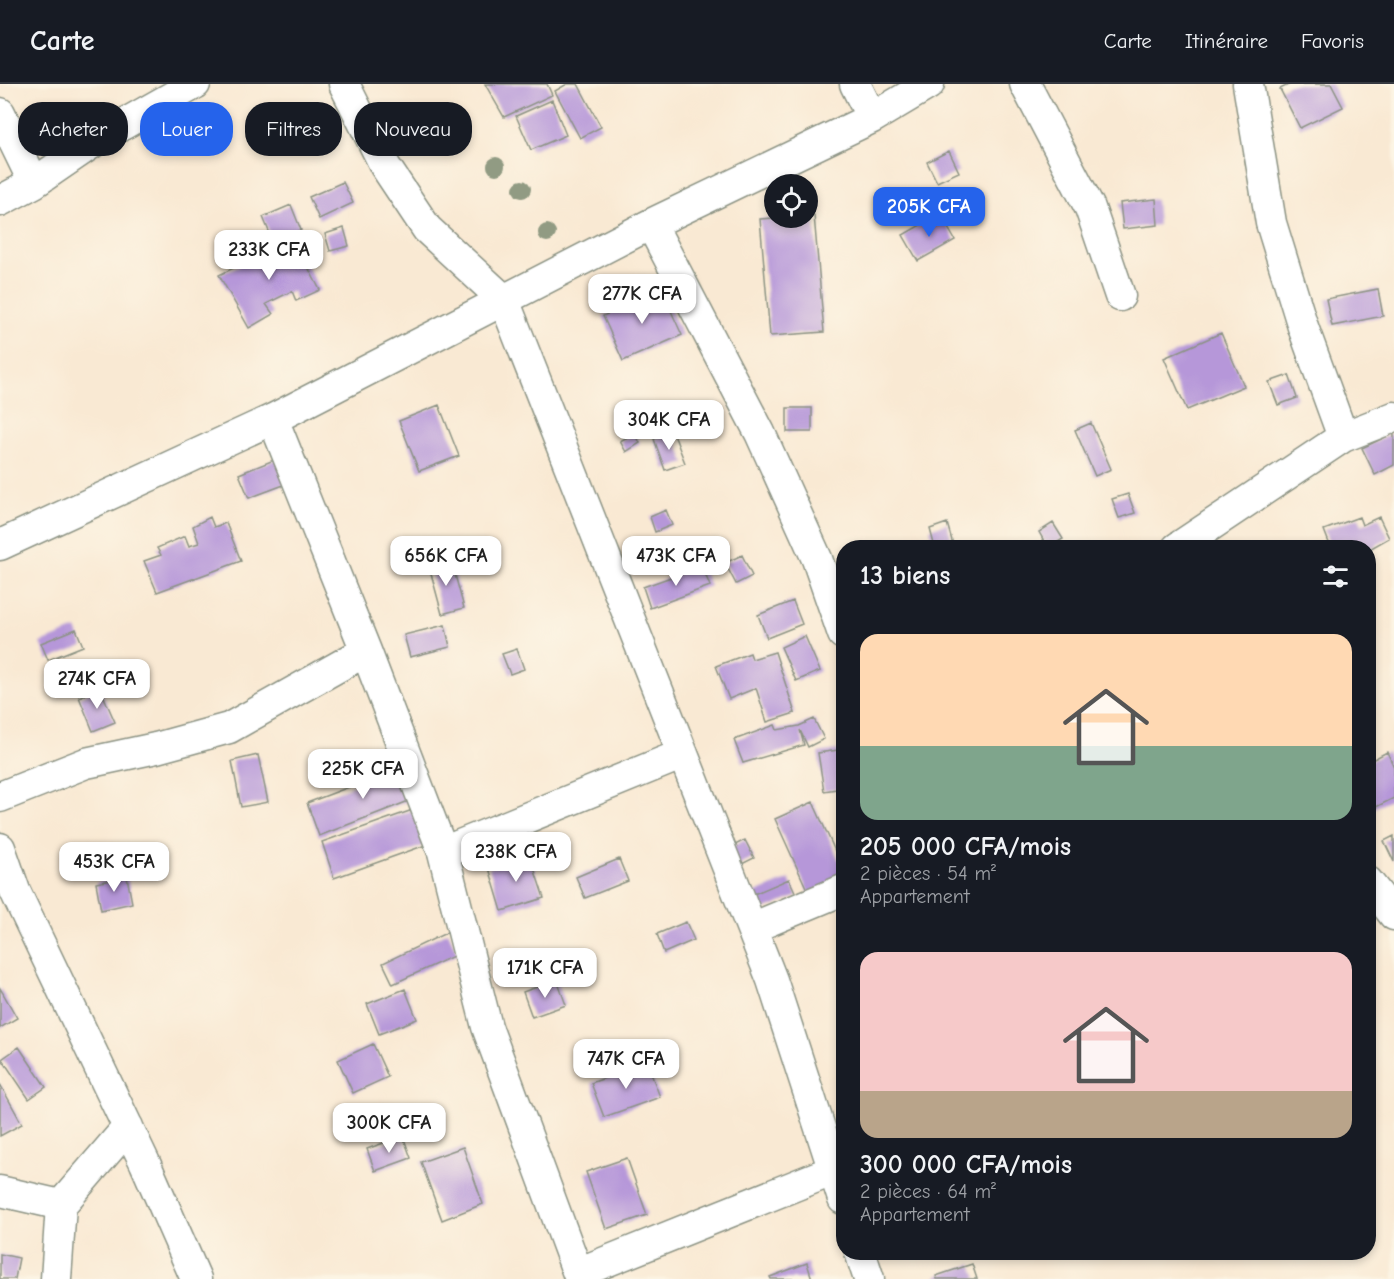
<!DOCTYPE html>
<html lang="fr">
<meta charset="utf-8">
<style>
body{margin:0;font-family:"Comic Neue",sans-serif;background:#20242c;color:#f1f3f6;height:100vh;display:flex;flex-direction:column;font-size:22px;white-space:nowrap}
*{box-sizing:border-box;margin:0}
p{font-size:20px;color:#9ea1a6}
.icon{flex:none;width:33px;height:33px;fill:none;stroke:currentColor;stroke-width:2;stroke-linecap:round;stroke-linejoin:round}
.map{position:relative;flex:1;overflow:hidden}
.panel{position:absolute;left:836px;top:456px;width:540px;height:720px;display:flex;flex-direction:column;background:#171b24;border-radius:24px;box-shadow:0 3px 9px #0003}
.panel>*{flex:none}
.hud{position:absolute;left:18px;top:18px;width:570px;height:54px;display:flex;gap:12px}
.buttons{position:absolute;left:764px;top:90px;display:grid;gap:12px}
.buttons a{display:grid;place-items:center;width:54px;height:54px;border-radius:50%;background:#171b24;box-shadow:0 3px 9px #0003;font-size:30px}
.price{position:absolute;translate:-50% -51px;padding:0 14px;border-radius:12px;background:#fff;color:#222;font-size:20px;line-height:39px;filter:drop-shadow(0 2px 3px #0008)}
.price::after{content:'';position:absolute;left:50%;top:36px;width:18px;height:14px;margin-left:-9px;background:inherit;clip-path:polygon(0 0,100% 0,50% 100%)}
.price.on{background:#2563eb;color:#fff}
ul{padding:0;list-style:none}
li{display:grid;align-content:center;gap:12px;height:318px;padding:0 24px}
li span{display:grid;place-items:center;height:186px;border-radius:18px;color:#555}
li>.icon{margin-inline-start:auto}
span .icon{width:108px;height:108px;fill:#fffc;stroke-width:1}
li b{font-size:26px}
h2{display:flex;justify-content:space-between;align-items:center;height:72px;padding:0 24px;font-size:26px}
.pill{padding:0 21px;border-radius:24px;background:#171b24;box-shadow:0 3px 9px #0003;font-size:21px;line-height:54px}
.pill.on{background:#2563eb;color:#fff}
header{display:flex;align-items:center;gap:36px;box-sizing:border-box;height:84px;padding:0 30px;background:#171b24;border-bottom:2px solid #363941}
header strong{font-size:28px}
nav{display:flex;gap:33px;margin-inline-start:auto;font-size:21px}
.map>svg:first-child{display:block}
</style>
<header>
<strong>Carte</strong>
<nav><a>Carte</a><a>Itinéraire</a><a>Favoris</a></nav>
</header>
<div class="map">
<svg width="1394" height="1195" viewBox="0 0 1394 1195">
<rect width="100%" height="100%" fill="#fcf5e5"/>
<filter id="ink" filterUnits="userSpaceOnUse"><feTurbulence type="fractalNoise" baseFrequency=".0167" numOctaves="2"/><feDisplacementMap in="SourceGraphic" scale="12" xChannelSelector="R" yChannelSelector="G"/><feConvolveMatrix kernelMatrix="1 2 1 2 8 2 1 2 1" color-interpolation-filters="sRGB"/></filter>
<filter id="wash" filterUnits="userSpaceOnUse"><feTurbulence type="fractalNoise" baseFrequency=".008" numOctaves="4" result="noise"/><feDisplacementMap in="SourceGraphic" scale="24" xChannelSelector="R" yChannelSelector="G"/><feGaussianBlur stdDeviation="1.35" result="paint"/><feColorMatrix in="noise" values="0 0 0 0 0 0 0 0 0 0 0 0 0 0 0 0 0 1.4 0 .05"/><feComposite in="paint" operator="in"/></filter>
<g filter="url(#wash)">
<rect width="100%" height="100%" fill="#f9e9d3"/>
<g id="blocks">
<path fill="#b697d9" d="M 485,0 L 547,0 L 552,11 L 504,33 Z
M 567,0 L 578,0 L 601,43 L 580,54 L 555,7 Z
M 1290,0 L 1331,0 L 1343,23 L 1300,44 L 1280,5 Z
M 552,16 L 566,51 L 531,66 L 516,32 Z
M 949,67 L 959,88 L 937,98 L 927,78 Z
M 343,98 L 353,119 L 319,135 L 309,113 Z
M 1156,115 L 1158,141 L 1123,145 L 1120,119 Z
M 291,121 L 301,146 L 273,157 L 263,133 Z
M 940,130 L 955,156 L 918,177 L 903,151 Z
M 814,131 L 824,248 L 770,252 L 760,135 Z
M 344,144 L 349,162 L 330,167 L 325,150 Z
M 293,155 L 320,206 L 296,217 L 292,207 L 266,220 L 273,230 L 249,244 L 219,191 Z
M 661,205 L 682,251 L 623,277 L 603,232 Z
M 1378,205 L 1383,232 L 1332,242 L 1326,215 Z
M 1221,249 L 1244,302 L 1187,326 L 1164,274 Z
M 1289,291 L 1297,314 L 1278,321 L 1269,298 Z
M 439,321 L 459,372 L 419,387 L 399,337 Z
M 787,324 L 812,324 L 812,348 L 787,348 Z
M 1091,339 L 1111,385 L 1095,392 L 1075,346 Z
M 673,348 L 685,379 L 665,386 L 654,355 Z
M 635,349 L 640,359 L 626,368 L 620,357 Z
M 1394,349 L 1394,381 L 1375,391 L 1362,364 Z
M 279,374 L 289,399 L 249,414 L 239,390 Z
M 1128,410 L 1135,429 L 1119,434 L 1112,415 Z
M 666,426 L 672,441 L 655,448 L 650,433 Z
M 210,433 L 214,443 L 226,439 L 241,477 L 157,508 L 144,477 L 161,471 L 157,464 L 185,452 L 189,462 L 199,459 L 193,442 Z
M 1359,433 L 1362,441 L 1379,433 L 1389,454 L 1368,466 L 1368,464 L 1331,464 L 1324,446 Z
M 947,439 L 954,464 L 935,464 L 930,445 Z
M 1053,439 L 1063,455 L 1048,464 L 1039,448 Z
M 742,471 L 752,492 L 736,500 L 725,479 Z
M 451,476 L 464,524 L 442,530 L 429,482 Z
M 702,482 L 710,502 L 650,524 L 643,503 Z
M 793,517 L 802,540 L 767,554 L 758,531 Z
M 445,541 L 450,563 L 410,573 L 404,551 Z
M 76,545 L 83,562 L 48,576 L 41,559 Z
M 805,552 L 820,587 L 796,597 L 781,563 Z
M 517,565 L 524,585 L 510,590 L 502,570 Z
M 775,568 L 795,629 L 767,638 L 756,604 L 729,615 L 716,582 L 750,569 L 752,575 Z
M 100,604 L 115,638 L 93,647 L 79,613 Z
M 814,635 L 824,655 L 808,663 L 800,646 L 804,661 L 743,679 L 734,656 L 775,641 L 777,646 L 799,642 Z
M 838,666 L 843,704 L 824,707 L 818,669 Z
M 1387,668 L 1394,683 L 1394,714 L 1368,727 L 1368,678 Z
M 258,671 L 268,718 L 241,723 L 232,677 Z
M 407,681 L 419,713 L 319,752 L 307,719 Z
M 813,718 L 843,785 L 843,795 L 809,810 L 775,735 Z
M 421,723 L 434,758 L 334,794 L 322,758 Z
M 1394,752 L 1394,778 L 1384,757 Z
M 745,756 L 754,774 L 736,783 L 727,765 Z
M 530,772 L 544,814 L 502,827 L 489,784 Z
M 619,775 L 628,797 L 585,814 L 576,793 Z
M 127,793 L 132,819 L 101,826 L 96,799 Z
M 789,795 L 797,812 L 757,829 L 749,812 Z
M 686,838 L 694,856 L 664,869 L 657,850 Z
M 448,848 L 458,870 L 393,900 L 383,879 Z
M 557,896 L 566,921 L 532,933 L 523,908 Z
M 0,904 L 17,934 L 0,944 Z
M 405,905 L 417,935 L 379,950 L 367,920 Z
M 373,960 L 388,993 L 353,1009 L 338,976 Z
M 19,963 L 46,1003 L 29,1015 L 2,975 Z
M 647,979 L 660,1013 L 604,1033 L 591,999 Z
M 0,1000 L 22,1040 L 0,1052 Z
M 403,1052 L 411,1074 L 375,1087 L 367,1065 Z
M 463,1063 L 483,1120 L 442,1136 L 421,1078 Z
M 627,1074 L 647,1131 L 606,1145 L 586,1088 Z
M 0,1170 L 19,1174 L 15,1195 L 0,1195 Z
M 807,1179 L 812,1195 L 771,1195 L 770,1193 Z
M 972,1180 L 977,1195 L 937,1195 L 936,1192 Z"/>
</g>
</g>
<g filter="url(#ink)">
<use href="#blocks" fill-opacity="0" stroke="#8c9384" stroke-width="1.5"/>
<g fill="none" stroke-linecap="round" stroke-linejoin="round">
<defs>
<path id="minor" d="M 344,0 L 385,82 L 427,145 L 504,216 L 772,896 L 843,1115
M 855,0 L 872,34
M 1025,0 L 1090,124 L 1120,212
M 1248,0 L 1271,139 L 1303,243 L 1343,353
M 0,29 L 34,99
M 0,117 L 34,99 L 101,53 L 195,0
M 651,140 L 760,349 L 817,475 L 843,550
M 273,335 L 366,567 L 443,768 L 487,943 L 580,1195
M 0,461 L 273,335 L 651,140 L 872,34 L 929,0
M 1177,464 L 1343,353 L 1394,333
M 0,713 L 86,679 L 156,664 L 229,644 L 366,567
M 0,764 L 15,807 L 145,1079 L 196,1195
M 443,768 L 683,670
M 1368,798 L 1394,831
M 752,844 L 843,806
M 0,1107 L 61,1121 L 128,1043
M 860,1168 L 869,1195
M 578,1189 L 834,1086
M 56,1195 L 61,1121"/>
</defs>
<use href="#minor" stroke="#8c9384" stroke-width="33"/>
<use href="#minor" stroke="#fff" stroke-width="30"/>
</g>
<g fill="#919b83">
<circle cx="496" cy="82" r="9"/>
<circle cx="522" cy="105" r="9"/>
<circle cx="547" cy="149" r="9"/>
</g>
</g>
</svg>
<div class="buttons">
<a><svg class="icon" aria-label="locate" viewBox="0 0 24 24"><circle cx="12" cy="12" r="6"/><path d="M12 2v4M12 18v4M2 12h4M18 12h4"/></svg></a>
</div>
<b class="price on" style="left:929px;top:154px">205K CFA</b>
<b class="price" style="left:269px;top:197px">233K CFA</b>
<b class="price" style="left:642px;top:241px">277K CFA</b>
<b class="price" style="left:669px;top:367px">304K CFA</b>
<b class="price" style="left:446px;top:503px">656K CFA</b>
<b class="price" style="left:676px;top:503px">473K CFA</b>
<b class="price" style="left:97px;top:626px">274K CFA</b>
<b class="price" style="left:363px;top:716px">225K CFA</b>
<b class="price" style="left:516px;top:799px">238K CFA</b>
<b class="price" style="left:114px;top:809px">453K CFA</b>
<b class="price" style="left:545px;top:915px">171K CFA</b>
<b class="price" style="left:626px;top:1006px">747K CFA</b>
<b class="price" style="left:389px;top:1070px">300K CFA</b>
<div class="hud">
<a class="pill">Acheter</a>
<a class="pill on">Louer</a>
<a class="pill">Filtres</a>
<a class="pill">Nouveau</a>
</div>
<section class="panel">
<h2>13 biens<svg class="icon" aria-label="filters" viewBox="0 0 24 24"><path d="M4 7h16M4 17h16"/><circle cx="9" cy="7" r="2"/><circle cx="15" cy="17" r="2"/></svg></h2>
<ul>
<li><span style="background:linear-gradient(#ffd9b3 60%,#7fa58c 0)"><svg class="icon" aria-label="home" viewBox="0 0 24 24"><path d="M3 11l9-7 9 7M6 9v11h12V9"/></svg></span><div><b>205 000 CFA/mois</b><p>2 pièces · 54 m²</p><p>Appartement</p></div></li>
<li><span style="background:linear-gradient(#f6c9c9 75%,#b9a48a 0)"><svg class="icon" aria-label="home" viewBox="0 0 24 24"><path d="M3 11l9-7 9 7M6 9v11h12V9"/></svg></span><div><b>300 000 CFA/mois</b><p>2 pièces · 64 m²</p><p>Appartement</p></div></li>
</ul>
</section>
</div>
